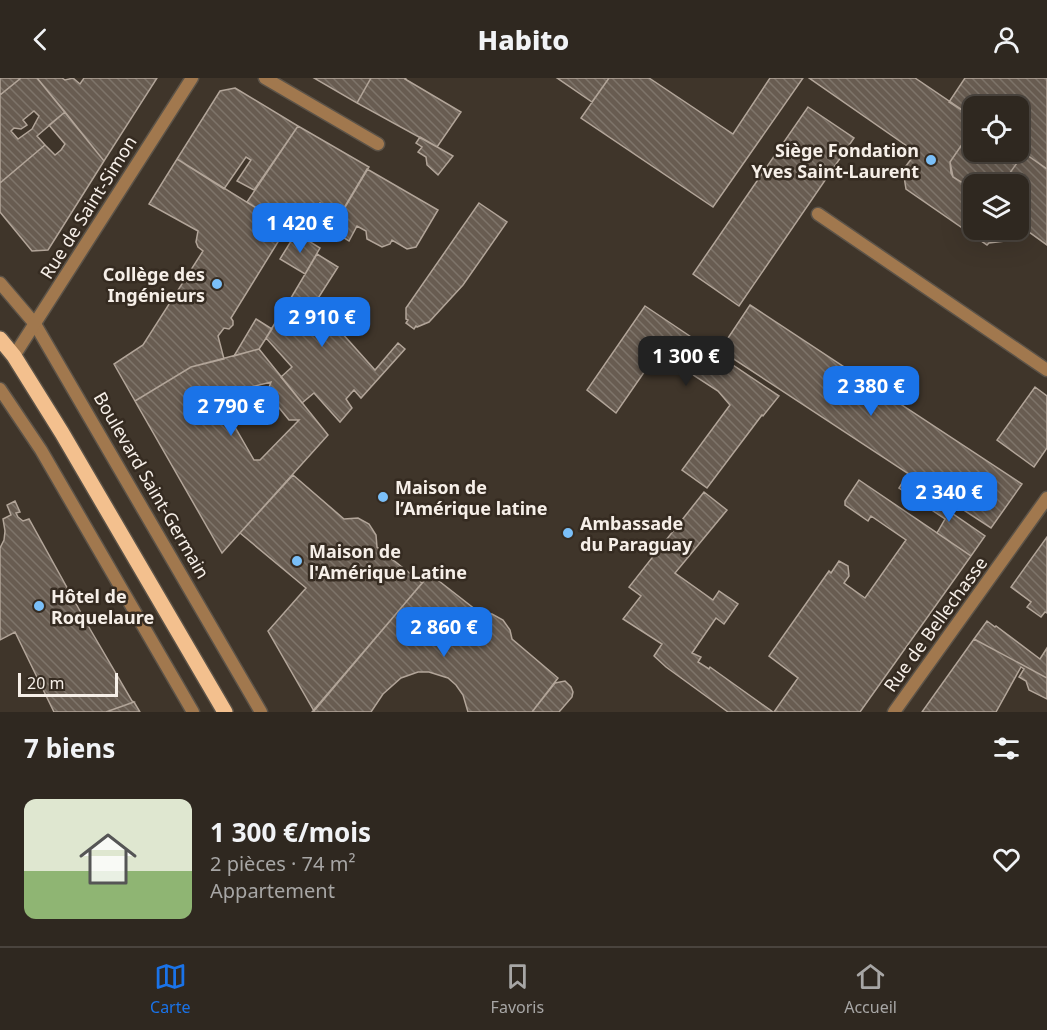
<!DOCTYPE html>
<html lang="fr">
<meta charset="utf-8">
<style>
body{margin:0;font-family:"Noto Sans",sans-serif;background:#3b342d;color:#f1f3f6;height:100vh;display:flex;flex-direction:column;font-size:22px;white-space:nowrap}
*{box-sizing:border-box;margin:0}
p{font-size:20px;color:#a7a6a5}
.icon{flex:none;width:33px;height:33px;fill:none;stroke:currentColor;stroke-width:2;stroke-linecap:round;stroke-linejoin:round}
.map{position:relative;height:634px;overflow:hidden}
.sheet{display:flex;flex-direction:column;background:#2f2820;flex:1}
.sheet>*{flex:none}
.fabs{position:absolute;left:963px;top:18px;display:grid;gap:12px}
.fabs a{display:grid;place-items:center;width:66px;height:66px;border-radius:12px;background:#2f2820;box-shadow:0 6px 24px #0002,0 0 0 2px #4a443e;font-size:30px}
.scale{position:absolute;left:18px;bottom:15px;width:100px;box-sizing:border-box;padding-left:6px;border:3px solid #f6efe8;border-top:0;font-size:16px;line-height:21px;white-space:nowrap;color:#f6efe8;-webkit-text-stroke:4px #352b21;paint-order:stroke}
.price{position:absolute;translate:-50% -51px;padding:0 14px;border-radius:12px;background:#1a73e8;color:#fff;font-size:20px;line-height:39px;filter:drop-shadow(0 2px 3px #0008)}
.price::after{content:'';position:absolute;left:50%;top:36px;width:18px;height:14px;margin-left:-9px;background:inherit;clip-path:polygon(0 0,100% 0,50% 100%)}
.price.current{background:#222;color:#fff}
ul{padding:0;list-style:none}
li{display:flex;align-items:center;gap:18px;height:150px;padding:0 24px}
li span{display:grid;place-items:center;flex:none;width:168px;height:120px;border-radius:12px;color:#555}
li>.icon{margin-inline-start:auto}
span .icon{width:72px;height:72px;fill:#fffc;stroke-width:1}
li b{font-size:26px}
h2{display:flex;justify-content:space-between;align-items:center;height:72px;padding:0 24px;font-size:26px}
header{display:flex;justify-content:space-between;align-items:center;height:78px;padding:0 24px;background:#2f2820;font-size:27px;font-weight:800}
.dock{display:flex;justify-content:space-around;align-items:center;height:84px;border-top:2px solid #4a443e;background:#2f2820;font-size:16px;color:#a7a6a5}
.dock a{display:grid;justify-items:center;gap:3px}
.dock .current{color:#1a73e8}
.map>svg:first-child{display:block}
</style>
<header><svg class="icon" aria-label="back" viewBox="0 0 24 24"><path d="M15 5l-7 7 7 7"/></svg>Habito<svg class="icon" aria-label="person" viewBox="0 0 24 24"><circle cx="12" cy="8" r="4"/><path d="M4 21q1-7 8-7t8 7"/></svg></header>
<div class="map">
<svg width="1047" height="634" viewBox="0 0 1047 634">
<defs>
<pattern id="building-back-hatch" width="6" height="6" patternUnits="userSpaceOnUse" patternTransform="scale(1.5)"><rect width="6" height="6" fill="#685c51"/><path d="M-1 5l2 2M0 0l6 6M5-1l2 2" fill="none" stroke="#7e746a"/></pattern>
</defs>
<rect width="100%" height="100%" fill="#3f352a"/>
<path fill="url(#building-back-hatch)" stroke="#b2a599" stroke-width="1.5" fill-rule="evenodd" d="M 0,0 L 21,0 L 0,17 Z
M 21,0 L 37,0 L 65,34 L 37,58 L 45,67 L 0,105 L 0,17 ZM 34,33 L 39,38 L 32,51 L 18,61 L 11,53 L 14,50 L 21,51 L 27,47 L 23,42 Z
M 37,0 L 62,0 L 65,2 L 73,0 L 80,6 L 84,0 L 157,0 L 104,83 Z
M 314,0 L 371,0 L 357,25 Z
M 371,0 L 406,0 L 405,1 L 461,34 L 437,69 L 357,25 Z
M 557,0 L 609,0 L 592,24 Z
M 609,0 L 649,0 L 733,56 L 770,0 L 803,0 L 713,129 L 581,40 Z
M 809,0 L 915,0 L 974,40 L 974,49 L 950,84 L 951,95 L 953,99 L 974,112 L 974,152 L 1011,152 L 1005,163 L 989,165 L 987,167 L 906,111 L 903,92 L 915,76 L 913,75 L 914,73 Z
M 965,0 L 1047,0 L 1047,91 L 1024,75 L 1002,106 L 974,106 L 974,112 L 953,99 L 950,84 L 974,49 L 974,74 L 1018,74 L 1018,28 L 974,28 L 974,40 L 949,24 Z
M 235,10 L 298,48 L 254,112 L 237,103 L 251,82 L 246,79 L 224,111 L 177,81 L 220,13 Z
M 808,29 L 854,60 L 739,228 L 693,196 Z
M 65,34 L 104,83 L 48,172 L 32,173 L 0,134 L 0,105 L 45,67 L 55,77 L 61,72 L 65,66 L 49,47 Z
M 298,48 L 369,89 L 341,136 L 320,125 L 300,158 L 247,124 Z
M 420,59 L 453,78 L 438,97 L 427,87 L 426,79 L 418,74 L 422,69 L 416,65 Z
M 1024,75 L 1047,91 L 1047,167 L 1018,146 L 1018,106 L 1002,106 Z
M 177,81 L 292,152 L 293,157 L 288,162 L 281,159 L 231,240 L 233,243 L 233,247 L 229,251 L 224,250 L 218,258 L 224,281 L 191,289 L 135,323 L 114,286 L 143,267 L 203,173 L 198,169 L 196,164 L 198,153 L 149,126 Z
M 367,91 L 438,132 L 416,169 L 407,171 L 392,162 L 390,166 L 382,169 L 367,161 L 366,153 L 357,148 L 349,163 L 331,152 Z
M 479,125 L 507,144 L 463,207 L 429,244 L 417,249 L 416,248 L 414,251 L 406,245 L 408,242 L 406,241 L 406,230 Z
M 296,155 L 320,170 L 305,196 L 280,181 Z
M 317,176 L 338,189 L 315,225 L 375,292 L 398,265 L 405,271 L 361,320 L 354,312 L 346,321 L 352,330 L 340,344 L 314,315 L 302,325 L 281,299 L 292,289 L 266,260 L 278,240 L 284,248 L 291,237 L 285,230 Z
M 750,227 L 1022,406 L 991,450 L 720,272 Z
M 645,228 L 779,318 L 763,338 L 762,337 L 707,410 L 682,392 L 730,327 L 718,313 L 658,274 L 616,335 L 587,312 Z
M 256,241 L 272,251 L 259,271 L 234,278 Z
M 259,271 L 328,357 L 222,475 L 135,323 L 191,289 ZM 271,304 L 267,315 L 289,342 L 299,342 L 260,382 L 254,382 L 220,323 L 223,316 Z
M 1035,309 L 1047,318 L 1047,370 L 1034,389 L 997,362 Z
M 293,397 L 344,441 L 358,440 L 369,446 L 376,457 L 377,469 L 422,505 L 314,633 L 268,553 L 306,510 L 240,455 Z
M 859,402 L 971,478 L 860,634 L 774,634 L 798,600 L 769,578 L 829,493 L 831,495 L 839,483 L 848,488 L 849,498 L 844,505 L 865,520 L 906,462 L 871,438 L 868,443 L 845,427 L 845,423 Z
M 904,402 L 985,458 L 971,478 L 937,455 L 945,441 L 899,410 Z
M 704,414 L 727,432 L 675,495 L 713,522 L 719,513 L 738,526 L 724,546 L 716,540 L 692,575 L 701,579 L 698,584 L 709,591 L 710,589 L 773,634 L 728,634 L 666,589 L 654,578 L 662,566 L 623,541 L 641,518 L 629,509 Z
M 15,423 L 20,434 L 16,435 L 18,439 L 23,443 L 29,441 L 90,551 L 132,623 L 134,624 L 106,634 L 54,634 L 15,554 L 0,562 L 0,470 L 4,462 L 5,453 L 3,441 L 11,437 L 7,427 Z
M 1047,459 L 1047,535 L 1045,534 L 1041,539 L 1027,529 L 1031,524 L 1011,509 Z
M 430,496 L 480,535 L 492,536 L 503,542 L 510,552 L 512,561 L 558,600 L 532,634 L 468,634 L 463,617 L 456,607 L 448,600 L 429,594 L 418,594 L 401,600 L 383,616 L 371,634 L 312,634 Z
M 987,543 L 995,549 L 996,548 L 1040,581 L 1047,570 L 1047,600 L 974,561 Z
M 974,561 L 1047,600 L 1047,621 L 1029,612 L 1026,603 L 1019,599 L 1024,591 L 1021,589 L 996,634 L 922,634 Z
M 565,603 L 571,609 L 573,614 L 572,619 L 559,634 L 532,634 L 555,605 Z
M 134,624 L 140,634 L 106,634 Z"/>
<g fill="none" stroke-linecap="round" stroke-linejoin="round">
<defs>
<path id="lane" d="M 818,136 L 1047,292
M 0,205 L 35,246 L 261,634
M 0,311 L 41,372 L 193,634"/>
<path id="street" d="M 265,0 L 378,66
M 14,278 L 192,0
M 894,634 L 1047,420"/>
<path id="primary" d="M 0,261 L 14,278 L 62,355 L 225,634"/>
</defs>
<use href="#lane" stroke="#5c5348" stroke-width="15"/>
<use href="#street" stroke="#5c5348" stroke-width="15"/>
<use href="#primary" stroke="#5c5348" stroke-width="18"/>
<use href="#lane" stroke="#a1784e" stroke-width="12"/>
<use href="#street" stroke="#a1784e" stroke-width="12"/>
<use href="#primary" stroke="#f3c08e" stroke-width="15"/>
</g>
<g fill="#7abff8" stroke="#352b21" stroke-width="2">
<circle cx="931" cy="82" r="6"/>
<circle cx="217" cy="206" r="6"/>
<circle cx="383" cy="419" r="6"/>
<circle cx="568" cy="455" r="6"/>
<circle cx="297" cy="483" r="6"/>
<circle cx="39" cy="528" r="6"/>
</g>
<g text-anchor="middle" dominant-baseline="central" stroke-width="5" stroke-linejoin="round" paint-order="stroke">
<g font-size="18" font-weight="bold" fill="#f6efe8" stroke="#352b21" text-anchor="start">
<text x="919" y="72" text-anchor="end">Siège Fondation<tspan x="919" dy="21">Yves Saint-Laurent</tspan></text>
<text x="205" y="196" text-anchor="end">Collège des<tspan x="205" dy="21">Ingénieurs</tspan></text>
<text x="395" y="409">Maison de<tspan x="395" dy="21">l’Amérique latine</tspan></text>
<text x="580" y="445">Ambassade<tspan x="580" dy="21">du Paraguay</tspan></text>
<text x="309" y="473">Maison de<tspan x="309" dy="21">l'Amérique Latine</tspan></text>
<text x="51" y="518">Hôtel de<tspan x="51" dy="21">Roquelaure</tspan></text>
</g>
<g font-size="18" fill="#f6efe8" stroke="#352b21">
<text transform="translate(88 129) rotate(-58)">Rue de Saint-Simon</text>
<text transform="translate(152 407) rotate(60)">Boulevard Saint-Germain</text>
<text transform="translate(935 546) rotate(-54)">Rue de Bellechasse</text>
</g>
</g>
</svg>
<div class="fabs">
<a><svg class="icon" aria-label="locate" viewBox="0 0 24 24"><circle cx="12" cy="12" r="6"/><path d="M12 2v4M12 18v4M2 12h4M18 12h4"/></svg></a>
<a><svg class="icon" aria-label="layers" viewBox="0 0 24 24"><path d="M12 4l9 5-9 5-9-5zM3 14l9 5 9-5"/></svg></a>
</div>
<div class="scale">20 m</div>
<b class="price" style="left:300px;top:176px">1 420 €</b>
<b class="price" style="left:322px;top:270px">2 910 €</b>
<b class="price current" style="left:686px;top:309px">1 300 €</b>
<b class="price" style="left:871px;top:339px">2 380 €</b>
<b class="price" style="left:231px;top:359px">2 790 €</b>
<b class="price" style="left:949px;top:445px">2 340 €</b>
<b class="price" style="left:444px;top:580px">2 860 €</b>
</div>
<section class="sheet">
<h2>7 biens<svg class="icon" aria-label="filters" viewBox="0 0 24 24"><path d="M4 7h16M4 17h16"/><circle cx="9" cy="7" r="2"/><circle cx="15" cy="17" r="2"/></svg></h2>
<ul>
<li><span style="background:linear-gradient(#dfe7d0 60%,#8fb573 0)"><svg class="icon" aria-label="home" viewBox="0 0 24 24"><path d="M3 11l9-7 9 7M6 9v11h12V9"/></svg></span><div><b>1 300 €/mois</b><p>2 pièces · 74 m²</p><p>Appartement</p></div><svg class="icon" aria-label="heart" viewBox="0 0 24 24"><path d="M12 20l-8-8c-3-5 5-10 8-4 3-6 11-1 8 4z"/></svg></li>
</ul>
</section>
<nav class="dock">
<a class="current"><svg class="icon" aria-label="map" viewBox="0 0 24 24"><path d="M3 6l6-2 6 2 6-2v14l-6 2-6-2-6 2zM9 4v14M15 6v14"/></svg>Carte</a>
<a><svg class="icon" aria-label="saved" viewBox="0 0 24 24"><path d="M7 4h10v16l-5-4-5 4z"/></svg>Favoris</a>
<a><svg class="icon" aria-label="home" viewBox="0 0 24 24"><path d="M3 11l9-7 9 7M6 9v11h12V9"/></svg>Accueil</a>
</nav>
